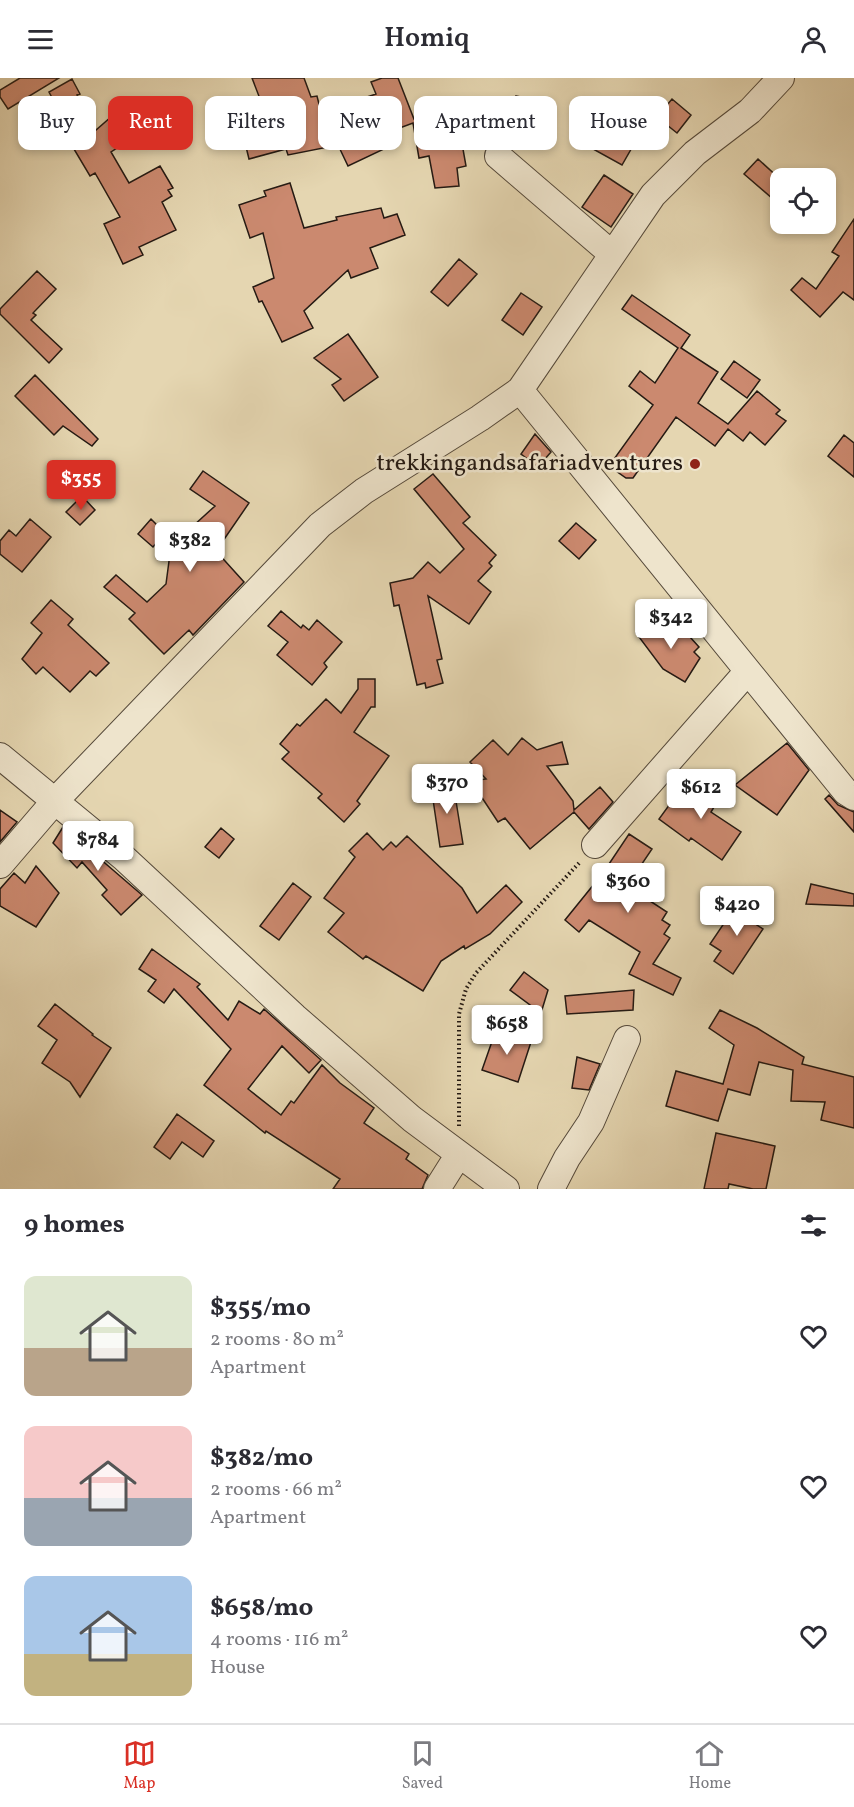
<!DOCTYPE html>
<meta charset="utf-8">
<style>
body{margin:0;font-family:Vollkorn,serif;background:#f2f2f3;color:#2b2b33;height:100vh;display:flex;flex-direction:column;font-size:22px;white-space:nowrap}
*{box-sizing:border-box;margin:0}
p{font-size:20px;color:#7c7c81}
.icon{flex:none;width:33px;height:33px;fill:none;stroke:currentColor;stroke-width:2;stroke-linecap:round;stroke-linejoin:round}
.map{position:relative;height:1111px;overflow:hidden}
.sheet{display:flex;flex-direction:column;background:#fff;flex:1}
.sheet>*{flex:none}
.top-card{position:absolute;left:18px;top:18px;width:819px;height:54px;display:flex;gap:12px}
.tools{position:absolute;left:770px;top:90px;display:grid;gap:12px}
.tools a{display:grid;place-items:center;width:66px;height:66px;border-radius:12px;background:#fff;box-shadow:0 3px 9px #0003;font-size:30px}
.price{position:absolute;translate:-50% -51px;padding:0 14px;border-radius:6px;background:#fff;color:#222;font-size:20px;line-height:39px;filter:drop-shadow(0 2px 3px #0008)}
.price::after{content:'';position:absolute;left:50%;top:36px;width:18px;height:14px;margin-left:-9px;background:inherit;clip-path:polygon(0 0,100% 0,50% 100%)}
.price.on{background:#d93025;color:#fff}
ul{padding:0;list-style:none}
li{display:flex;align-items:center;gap:18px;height:150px;padding:0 24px}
li span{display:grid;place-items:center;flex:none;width:168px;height:120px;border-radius:12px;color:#555}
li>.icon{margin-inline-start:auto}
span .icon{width:72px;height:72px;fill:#fffc;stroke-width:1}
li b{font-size:26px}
h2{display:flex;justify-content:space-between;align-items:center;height:72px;padding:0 24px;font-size:26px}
.pill{padding:0 21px;border-radius:12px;background:#fff;box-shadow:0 3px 9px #0003;font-size:21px;line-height:54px}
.pill.on{background:#d93025;color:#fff}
header{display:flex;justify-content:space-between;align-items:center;height:78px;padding:0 24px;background:#fff;font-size:27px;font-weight:600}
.dock{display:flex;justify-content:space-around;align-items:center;height:84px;border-top:2px solid #e1e1e2;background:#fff;font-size:16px;color:#7c7c81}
.dock a{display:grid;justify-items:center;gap:3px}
.dock .on{color:#d93025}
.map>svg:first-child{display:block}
</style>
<header><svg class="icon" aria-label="menu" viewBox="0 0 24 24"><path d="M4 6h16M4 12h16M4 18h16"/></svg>Homiq<svg class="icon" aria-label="person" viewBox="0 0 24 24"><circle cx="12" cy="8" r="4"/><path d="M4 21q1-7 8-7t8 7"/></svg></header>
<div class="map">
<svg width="854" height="1111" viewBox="0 0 854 1111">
<rect width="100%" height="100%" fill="#e5d6b1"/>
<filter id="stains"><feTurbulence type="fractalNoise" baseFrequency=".00333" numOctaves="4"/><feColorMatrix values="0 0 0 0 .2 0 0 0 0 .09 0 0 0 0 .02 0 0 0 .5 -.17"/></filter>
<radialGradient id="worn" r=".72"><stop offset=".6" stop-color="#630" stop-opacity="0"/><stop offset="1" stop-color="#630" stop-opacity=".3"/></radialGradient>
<path fill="#cb896f" stroke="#251a13" stroke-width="1.5" d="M 20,0 L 59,0 L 8,31 L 0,19 L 0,12 Z
M 252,0 L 304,0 L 311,19 L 317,18 L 324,46 L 343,44 L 372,33 L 367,19 L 376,16 L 371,4 L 382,0 L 398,0 L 414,41 L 432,36 L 436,46 L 458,43 L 466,88 L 457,90 L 459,108 L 435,110 L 429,78 L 419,80 L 413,45 L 378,58 L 384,71 L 348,88 L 338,67 L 288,77 L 286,71 L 249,81 L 239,40 L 265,34 Z
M 72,1 L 80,16 L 77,17 L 96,52 L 120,31 L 135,48 L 114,66 L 117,70 L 111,74 L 129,105 L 160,88 L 173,110 L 168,112 L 172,118 L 162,124 L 176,152 L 139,169 L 143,177 L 123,186 L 104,146 L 120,139 L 95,95 L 90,98 L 65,56 L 70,53 L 49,14 Z
M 516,18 L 545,24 L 537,65 L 508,58 Z
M 672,21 L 691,37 L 677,55 L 657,39 Z
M 609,43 L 638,59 L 622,87 L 593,71 Z
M 758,81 L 780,101 L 780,127 L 744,96 Z
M 604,97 L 633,116 L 611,149 L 582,129 Z
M 290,105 L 304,150 L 337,142 L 336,139 L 381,130 L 384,140 L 397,136 L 405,157 L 370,170 L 378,190 L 351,200 L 348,192 L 304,233 L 313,250 L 282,264 L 262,223 L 259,224 L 253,209 L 274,200 L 263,155 L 250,160 L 239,127 L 266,118 L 264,113 Z
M 854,141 L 854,222 L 843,214 L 820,239 L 791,212 L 802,200 L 816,211 L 839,178 L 832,174 Z
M 459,181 L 477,196 L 448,228 L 431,214 Z
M 37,193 L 56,211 L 33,235 L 36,237 L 31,242 L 62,271 L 49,285 L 0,236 L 0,231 Z
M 521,215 L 542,229 L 523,257 L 502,242 Z
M 632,217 L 690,257 L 681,270 L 718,294 L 698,325 L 728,346 L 757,313 L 780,332 L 776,336 L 786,343 L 765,367 L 750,354 L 743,363 L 728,351 L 715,368 L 676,339 L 633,400 L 626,400 L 609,388 L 653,327 L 629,308 L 640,293 L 655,305 L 678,270 L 622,231 Z
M 348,256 L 378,299 L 344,323 L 332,307 L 341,301 L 314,280 Z
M 734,283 L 760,302 L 747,320 L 721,301 Z
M 35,297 L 98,361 L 92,368 L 63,348 L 54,357 L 15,318 Z
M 535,356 L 551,374 L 538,389 L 521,376 Z
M 844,357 L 854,365 L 854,399 L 828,378 Z
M 203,393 L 249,425 L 216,473 L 244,504 L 193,557 L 189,552 L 164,576 L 129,541 L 135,535 L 104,509 L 116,497 L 147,524 L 166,506 L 171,468 L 215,428 L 190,411 Z
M 433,396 L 470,439 L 463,445 L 496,477 L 489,485 L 492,488 L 478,503 L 491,514 L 469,546 L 428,518 L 442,581 L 437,582 L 443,605 L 426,610 L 425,605 L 417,607 L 399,527 L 394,528 L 390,505 L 413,500 L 428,484 L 440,495 L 464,471 L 414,411 Z
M 82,418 L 95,432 L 80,447 L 66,434 Z
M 30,441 L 51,459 L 22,494 L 0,476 L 0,463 L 9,452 L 16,458 Z
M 151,441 L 165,455 L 153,469 L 138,456 Z
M 576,445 L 596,462 L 579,481 L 559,463 Z
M 51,522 L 73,541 L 68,547 L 109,585 L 96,598 L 90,593 L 70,614 L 43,589 L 36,596 L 22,581 L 42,555 L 31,545 Z
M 281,533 L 301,550 L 303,547 L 309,552 L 317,542 L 342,564 L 324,585 L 327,589 L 312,607 L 277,577 L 288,564 L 268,548 Z
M 653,542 L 667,561 L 681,549 L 699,569 L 694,574 L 700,580 L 685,604 L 663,591 L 636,555 Z
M 358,601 L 375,601 L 375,629 L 371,629 L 354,654 L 389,678 L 357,723 L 360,726 L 344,744 L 318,720 L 322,716 L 282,681 L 289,674 L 280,666 L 297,646 L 300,648 L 326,621 L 341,635 L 358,611 Z
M 522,660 L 537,672 L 562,664 L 568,686 L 547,688 L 573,723 L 574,732 L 600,709 L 613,724 L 589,751 L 574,734 L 530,771 L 505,740 L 498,744 L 471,703 L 486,701 L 470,684 L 493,662 L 508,677 Z
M 787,665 L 809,692 L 777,737 L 735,707 Z
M 701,696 L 718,709 L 708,723 L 714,729 L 711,734 L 741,754 L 722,782 L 691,760 L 689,763 L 659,741 L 675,719 L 681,724 Z
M 453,705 L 463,766 L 440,769 L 431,708 Z
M 829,717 L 838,727 L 854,734 L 854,754 L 825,721 Z
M 0,732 L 17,744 L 0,764 Z
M 63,749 L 142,817 L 121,837 L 102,817 L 107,812 L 82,784 L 77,790 L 53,765 Z
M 221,750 L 234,761 L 219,780 L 205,769 Z
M 367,755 L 383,772 L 391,764 L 396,769 L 407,758 L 462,810 L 477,835 L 506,807 L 522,824 L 490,856 L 465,871 L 464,868 L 441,883 L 423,913 L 366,878 L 363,881 L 328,854 L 344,835 L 324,820 L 355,779 L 349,773 Z
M 629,756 L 652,771 L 627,808 L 667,834 L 662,842 L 670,847 L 664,856 L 670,860 L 653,886 L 681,900 L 673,917 L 629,896 L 640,874 L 589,842 L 579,854 L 565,842 L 603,795 Z
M 36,788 L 59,815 L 36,849 L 0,828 L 0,811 L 14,795 L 25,805 Z
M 293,805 L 311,819 L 279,862 L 260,848 Z
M 811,806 L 854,816 L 854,828 L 806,826 Z
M 737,826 L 745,832 L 749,827 L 764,837 L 757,847 L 763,851 L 733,896 L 714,883 L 721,873 L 710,866 Z
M 152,871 L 200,906 L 197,909 L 228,942 L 239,923 L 260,936 L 264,931 L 321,982 L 309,995 L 282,968 L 248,1011 L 281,1037 L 291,1023 L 294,1025 L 322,987 L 340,1005 L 374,1030 L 364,1045 L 409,1076 L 406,1081 L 428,1097 L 422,1111 L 333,1111 L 340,1101 L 266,1053 L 265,1055 L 204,1007 L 231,971 L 174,911 L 164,925 L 148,913 L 156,902 L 139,891 Z
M 524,894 L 548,912 L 541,935 L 510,912 Z
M 634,912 L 633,932 L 567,936 L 565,918 Z
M 55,926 L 93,956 L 92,957 L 111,970 L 80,1019 L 70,1004 L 42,985 L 57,962 L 38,948 Z
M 720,932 L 757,950 L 804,979 L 802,986 L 854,999 L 854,1050 L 821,1042 L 825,1024 L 791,1023 L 793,992 L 759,984 L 750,1017 L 728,1011 L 718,1043 L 666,1028 L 676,993 L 723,1006 L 734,967 L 709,950 Z
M 496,952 L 531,964 L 518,1004 L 482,992 Z
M 577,979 L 600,986 L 589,1012 L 572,1010 Z
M 177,1036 L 214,1063 L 203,1079 L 182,1064 L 170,1081 L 154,1069 Z
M 716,1055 L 775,1068 L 766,1111 L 753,1111 L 729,1106 L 728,1111 L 704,1111 Z"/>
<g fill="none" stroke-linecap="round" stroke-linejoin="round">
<defs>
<path id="minor" d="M 498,78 L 612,176
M 520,312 L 846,714 L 854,719
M 0,678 L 124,780 L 295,939 L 412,1041 L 506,1111
M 595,767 L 747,594
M 0,787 L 54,724 L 320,447 L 364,413 L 480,340 L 520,312 L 653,117 L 695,75 L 750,33 L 781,0
M 437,1111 L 459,1076
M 551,1111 L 567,1080 L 591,1044 L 627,961"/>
</defs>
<use href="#minor" stroke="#55493a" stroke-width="28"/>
<path stroke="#251a13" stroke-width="4" stroke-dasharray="1.5 3" stroke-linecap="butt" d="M 459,1048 L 459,936 L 466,911 L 476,895 L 581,783"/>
<use href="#minor" stroke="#eee4cc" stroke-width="26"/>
</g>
<circle fill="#8f2418" stroke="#eee4cc" stroke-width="2" cx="695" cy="386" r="6"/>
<g text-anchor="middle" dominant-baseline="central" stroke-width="5" stroke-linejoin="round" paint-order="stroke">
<g font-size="24" fill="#251a13" stroke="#eee4cc" text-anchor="end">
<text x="683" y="386">trekkingandsafariadventures</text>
</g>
</g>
<rect width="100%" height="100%" filter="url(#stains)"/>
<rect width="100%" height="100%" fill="url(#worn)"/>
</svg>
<div class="tools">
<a><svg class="icon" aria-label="locate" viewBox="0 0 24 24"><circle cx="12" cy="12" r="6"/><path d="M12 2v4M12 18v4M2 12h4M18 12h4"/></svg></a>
</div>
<b class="price on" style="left:81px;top:433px">$355</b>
<b class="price" style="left:190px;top:495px">$382</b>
<b class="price" style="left:671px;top:572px">$342</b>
<b class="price" style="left:447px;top:737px">$370</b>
<b class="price" style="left:701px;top:742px">$612</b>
<b class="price" style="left:98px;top:794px">$784</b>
<b class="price" style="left:628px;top:836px">$360</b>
<b class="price" style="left:737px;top:859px">$420</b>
<b class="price" style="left:507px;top:978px">$658</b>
<div class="top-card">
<a class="pill">Buy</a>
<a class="pill on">Rent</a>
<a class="pill">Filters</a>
<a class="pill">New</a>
<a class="pill">Apartment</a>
<a class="pill">House</a>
</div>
</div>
<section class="sheet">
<h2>9 homes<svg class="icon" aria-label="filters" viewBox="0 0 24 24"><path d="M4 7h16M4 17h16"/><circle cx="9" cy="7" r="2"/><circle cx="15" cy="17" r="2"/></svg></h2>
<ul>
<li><span style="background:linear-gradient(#dfe7d0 60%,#b9a48a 0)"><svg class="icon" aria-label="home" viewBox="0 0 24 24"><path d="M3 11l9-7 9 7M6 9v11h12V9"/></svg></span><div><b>$355/mo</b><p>2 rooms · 80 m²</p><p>Apartment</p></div><svg class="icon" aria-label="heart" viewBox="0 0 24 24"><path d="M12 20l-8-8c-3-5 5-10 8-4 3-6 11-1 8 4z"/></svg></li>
<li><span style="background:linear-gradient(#f6c9c9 60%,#9aa5b1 0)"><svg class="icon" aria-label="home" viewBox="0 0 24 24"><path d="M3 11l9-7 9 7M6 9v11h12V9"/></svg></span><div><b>$382/mo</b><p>2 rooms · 66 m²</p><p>Apartment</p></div><svg class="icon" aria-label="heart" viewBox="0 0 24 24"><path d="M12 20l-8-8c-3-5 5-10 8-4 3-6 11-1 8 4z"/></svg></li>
<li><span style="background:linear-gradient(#a9c7e8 65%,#c2b280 0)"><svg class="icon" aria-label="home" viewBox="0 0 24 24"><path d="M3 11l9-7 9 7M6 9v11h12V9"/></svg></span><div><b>$658/mo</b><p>4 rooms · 116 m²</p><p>House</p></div><svg class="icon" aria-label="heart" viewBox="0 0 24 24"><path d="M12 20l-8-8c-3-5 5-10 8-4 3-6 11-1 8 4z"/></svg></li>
</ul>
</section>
<nav class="dock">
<a class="on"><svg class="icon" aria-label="map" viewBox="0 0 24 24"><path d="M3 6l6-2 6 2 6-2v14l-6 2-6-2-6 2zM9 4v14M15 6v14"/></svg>Map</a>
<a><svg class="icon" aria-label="saved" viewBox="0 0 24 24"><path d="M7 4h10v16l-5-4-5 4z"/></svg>Saved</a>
<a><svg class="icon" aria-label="home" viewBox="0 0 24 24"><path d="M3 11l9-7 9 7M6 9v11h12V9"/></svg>Home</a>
</nav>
